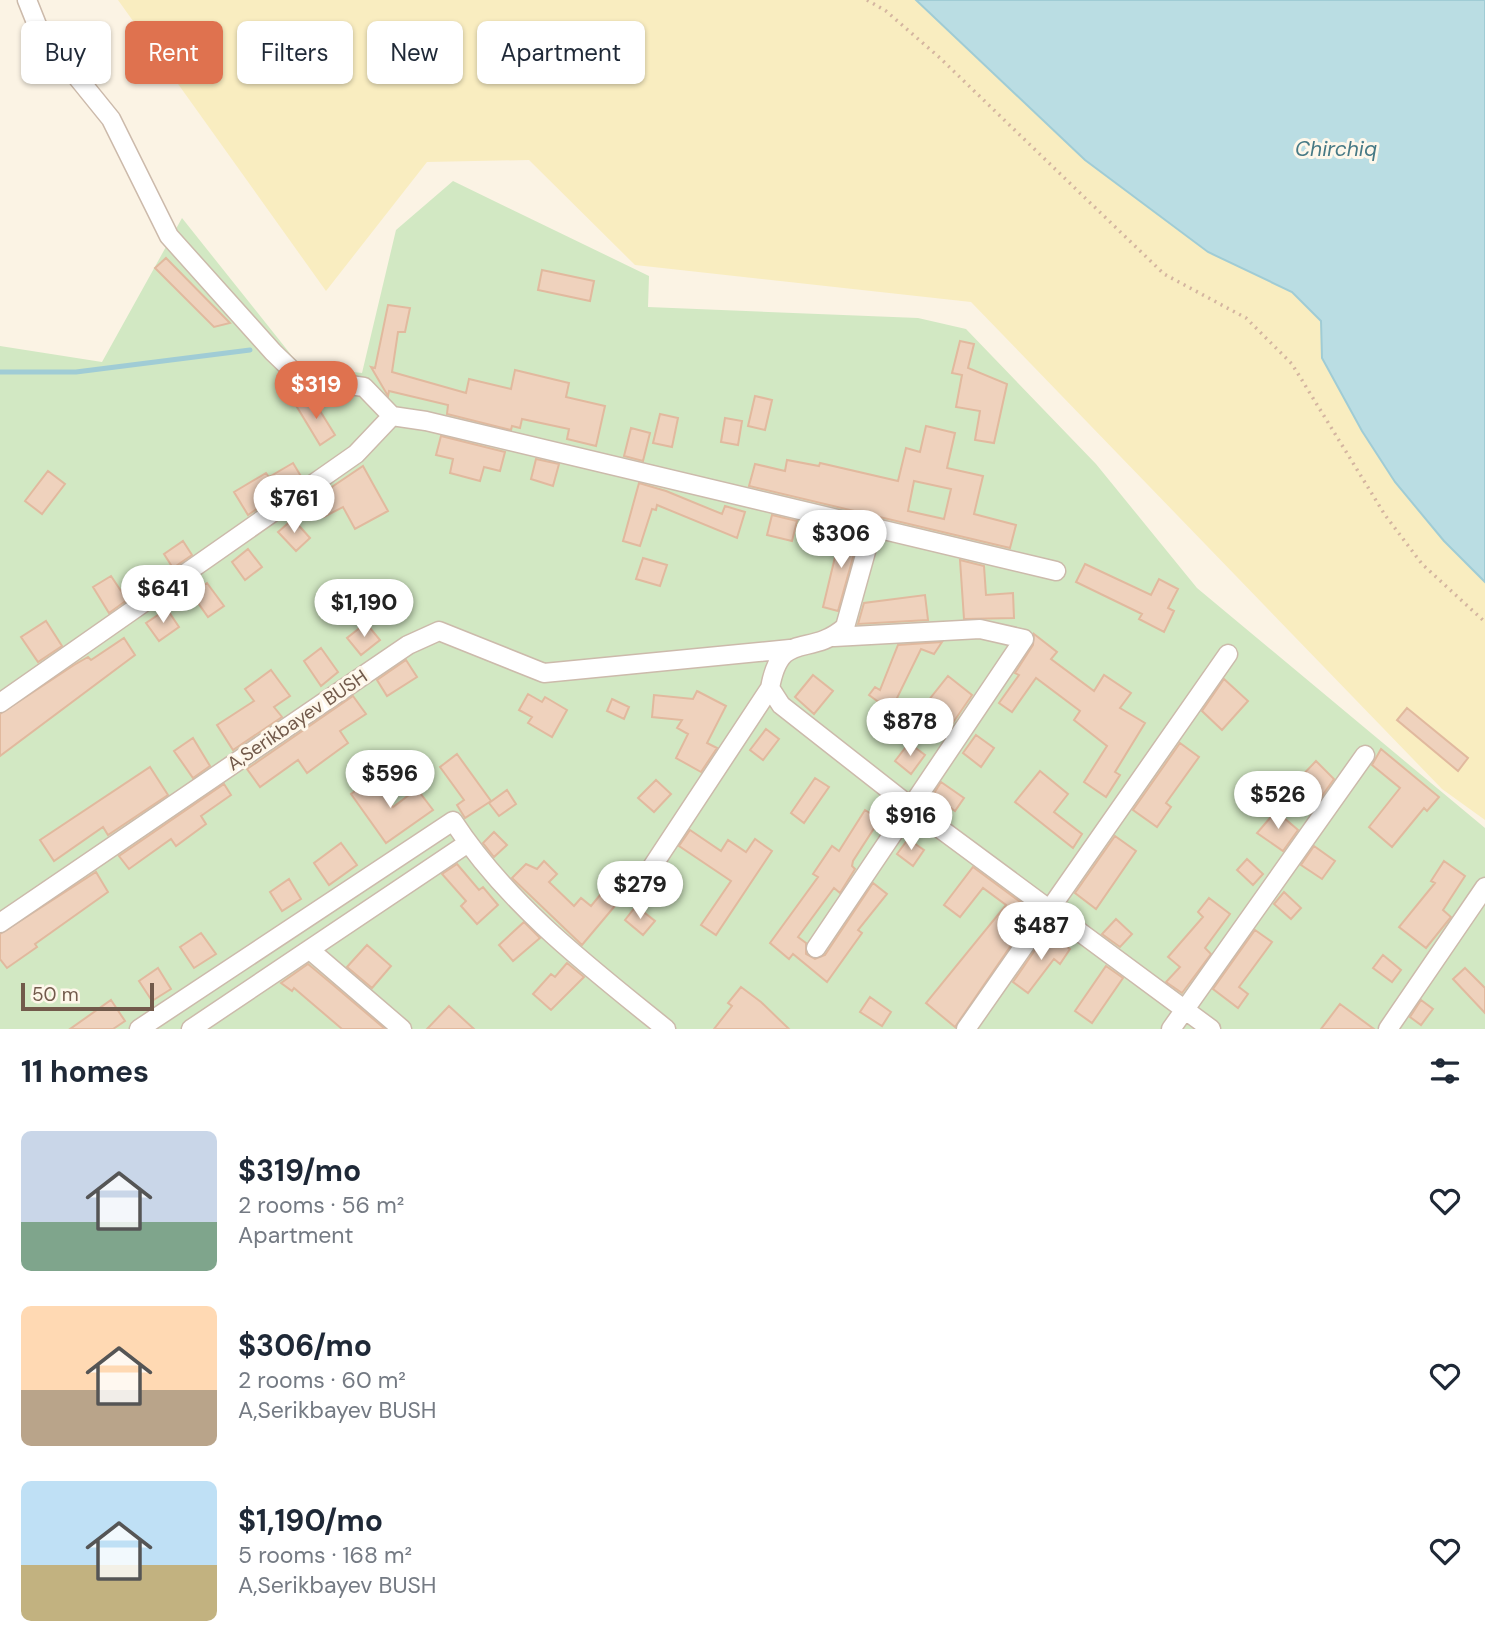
<!DOCTYPE html>
<meta charset="utf-8">
<style>
body{margin:0;font-family:"DM Sans",sans-serif;background:#f6f6f7;color:#1f2937;height:100vh;display:flex;flex-direction:column;font-size:26px;white-space:nowrap}
*{box-sizing:border-box;margin:0}
p{font-size:23px;color:#747a83}
.icon{flex:none;width:38px;height:38px;fill:none;stroke:currentColor;stroke-width:2;stroke-linecap:round;stroke-linejoin:round}
.map{position:relative;height:1029px;overflow:hidden}
.panel{display:flex;flex-direction:column;background:#fff;flex:1}
.panel>*{flex:none}
.top-card{position:absolute;left:21px;top:21px;width:700px;height:63px;display:flex;gap:14px}
.scale{position:absolute;left:21px;bottom:18px;width:133px;box-sizing:border-box;padding-left:7px;border:4px solid #725a4b;border-top:0;font-size:19px;line-height:24px;white-space:nowrap;color:#725a4b;-webkit-text-stroke:5px #fef7ea;paint-order:stroke}
.price{position:absolute;translate:-50% -60px;padding:0 16px;border-radius:24px;background:#fff;color:#222;font-size:23px;line-height:46px;filter:drop-shadow(0 2px 4px #0008)}
.price::after{content:'';position:absolute;left:50%;top:42px;width:21px;height:16px;margin-left:-10px;background:inherit;clip-path:polygon(0 0,100% 0,50% 100%)}
.price.selected{background:#df724f;color:#fff}
ul{padding:0;list-style:none}
li{display:flex;align-items:center;gap:21px;height:175px;padding:0 21px}
li span{display:grid;place-items:center;flex:none;width:196px;height:140px;border-radius:10px;color:#555}
li>.icon{margin-inline-start:auto}
span .icon{width:84px;height:84px;fill:#fffc;stroke-width:1}
li b{font-size:30px}
h2{display:flex;justify-content:space-between;align-items:center;height:84px;padding:0 21px;font-size:30px}
.tag{padding:0 24px;border-radius:10px;background:#fff;box-shadow:0 2px 5px #0004;font-size:24px;line-height:63px}
.tag.selected{background:#df724f;color:#fff}
.map>svg:first-child{display:block}
</style>
<div class="map">
<svg width="1485" height="1029" viewBox="0 0 1485 1029">
<rect width="100%" height="100%" fill="#fbf3e4"/>
<path fill="#d2e8c3" d="M 453,181 L 649,276 L 648,307 L 918,318 L 966,329 L 1096,464 L 1197,588 L 1485,828 L 1485,1029 L 0,1029 L 0,346 L 102,362 L 182,218 L 300,366 L 362,373 L 396,230 Z"/>
<path fill="#f9edc0" d="M 118,0 L 1485,0 L 1485,820 L 1442,789 L 971,302 L 635,265 L 529,160 L 427,162 L 326,291 Z"/>
<path fill="#badde3" stroke="#a0ccd5" stroke-width="2" d="M 916,0 L 1485,0 L 1485,582 L 1444,541 L 1395,482 L 1362,431 L 1322,358 L 1321,321 L 1292,292 L 1208,252 L 1085,160 Z"/>
<g fill="none" stroke-linecap="round" stroke-linejoin="round">
<path stroke="#a0ccd5" stroke-width="5" d="M 0,372 L 76,372 L 250,350"/>
</g>
<path fill="#efd2bd" stroke="#e1b99e" stroke-width="2" fill-rule="evenodd" d="M 166,258 L 230,323 L 214,327 L 155,268 Z
M 542,270 L 594,281 L 590,301 L 538,290 Z
M 388,305 L 410,308 L 405,332 L 398,332 L 392,372 L 466,393 L 469,379 L 511,389 L 515,370 L 569,383 L 566,397 L 605,406 L 596,446 L 567,439 L 569,429 L 522,419 L 520,428 L 512,426 L 511,430 L 447,414 L 448,405 L 389,391 L 388,396 L 371,367 L 375,368 Z
M 960,341 L 974,344 L 968,368 L 1007,384 L 994,443 L 975,440 L 980,411 L 956,407 L 962,375 L 952,373 Z
M 755,396 L 772,400 L 765,430 L 748,426 Z
M 312,398 L 335,435 L 320,445 L 297,407 Z
M 660,414 L 678,418 L 672,447 L 653,443 Z
M 725,418 L 742,421 L 738,445 L 721,442 Z
M 926,426 L 955,433 L 947,468 L 983,476 L 974,514 L 1016,525 L 1010,548 L 749,486 L 755,464 L 785,471 L 787,460 L 819,466 L 820,463 L 898,481 L 906,448 L 920,452 ZM 914,481 L 951,489 L 944,519 L 908,511 Z
M 631,428 L 650,433 L 643,461 L 624,456 Z
M 441,436 L 505,452 L 500,471 L 484,467 L 480,481 L 450,473 L 453,459 L 436,455 Z
M 536,459 L 559,464 L 553,486 L 531,479 Z
M 293,463 L 302,478 L 248,515 L 234,492 L 266,473 L 269,477 Z
M 363,466 L 388,511 L 355,529 L 343,507 L 324,517 L 314,499 Z
M 48,471 L 65,484 L 42,514 L 25,501 Z
M 639,483 L 666,491 L 722,514 L 725,506 L 745,512 L 737,538 L 657,505 L 656,510 L 652,509 L 640,546 L 623,541 Z
M 772,515 L 797,521 L 792,541 L 767,535 Z
M 293,519 L 310,538 L 296,551 L 278,532 Z
M 841,532 L 859,536 L 838,611 L 823,607 Z
M 183,541 L 192,555 L 173,568 L 164,554 Z
M 248,549 L 262,567 L 245,580 L 232,562 Z
M 643,558 L 667,565 L 660,586 L 636,579 Z
M 960,560 L 984,566 L 986,595 L 1013,593 L 1014,618 L 964,619 Z
M 1085,564 L 1151,595 L 1159,579 L 1178,589 L 1168,608 L 1174,611 L 1164,632 L 1139,619 L 1142,614 L 1076,582 Z
M 111,576 L 127,600 L 109,613 L 93,587 Z
M 207,583 L 224,606 L 208,617 L 191,593 Z
M 925,595 L 928,620 L 858,624 L 864,603 Z
M 167,609 L 179,627 L 159,641 L 146,623 Z
M 46,621 L 62,646 L 38,662 L 21,637 Z
M 366,623 L 380,640 L 361,655 L 347,638 Z
M 1034,634 L 1057,652 L 1051,659 L 1094,691 L 1104,675 L 1131,693 L 1120,708 L 1145,723 L 1115,772 L 1120,775 L 1106,797 L 1084,782 L 1107,746 L 1074,720 L 1080,711 L 1036,678 L 1012,712 L 999,703 L 1019,675 L 1015,673 L 1033,645 Z
M 124,638 L 135,655 L 0,756 L 0,714 L 74,665 L 88,657 L 91,660 Z
M 942,642 L 934,654 L 921,649 L 896,700 L 912,709 L 906,722 L 869,695 L 875,687 L 880,690 L 898,645 Z
M 321,648 L 338,672 L 321,686 L 304,661 Z
M 406,660 L 417,677 L 387,696 L 377,680 Z
M 271,670 L 290,696 L 274,707 L 282,717 L 233,750 L 217,725 L 254,701 L 245,689 Z
M 813,675 L 833,691 L 814,714 L 795,697 Z
M 948,676 L 972,695 L 950,727 L 924,706 Z
M 1224,679 L 1248,701 L 1222,730 L 1202,711 Z
M 697,691 L 726,706 L 707,743 L 717,748 L 701,772 L 676,758 L 688,734 L 677,728 L 682,720 L 652,717 L 654,695 L 693,699 Z
M 528,694 L 542,702 L 545,697 L 567,710 L 552,737 L 528,723 L 532,717 L 519,710 Z
M 353,696 L 366,714 L 340,731 L 348,743 L 307,773 L 298,760 L 260,787 L 247,769 Z
M 612,699 L 629,707 L 624,719 L 607,711 Z
M 1407,708 L 1468,758 L 1458,771 L 1397,720 Z
M 766,729 L 779,739 L 763,760 L 750,750 Z
M 976,735 L 994,748 L 981,767 L 963,753 Z
M 193,738 L 210,766 L 193,778 L 174,751 Z
M 909,743 L 925,755 L 911,774 L 895,761 Z
M 1180,743 L 1199,757 L 1166,803 L 1171,807 L 1157,827 L 1133,810 Z
M 1381,749 L 1439,797 L 1427,811 L 1424,808 L 1392,847 L 1369,827 L 1400,788 L 1372,765 Z
M 457,754 L 491,801 L 465,818 L 457,805 L 464,800 L 440,767 Z
M 1316,761 L 1334,779 L 1317,803 L 1295,783 Z
M 150,767 L 168,795 L 108,835 L 103,827 L 54,861 L 40,840 Z
M 1040,771 L 1068,794 L 1054,812 L 1082,834 L 1073,848 L 1015,802 Z
M 815,778 L 829,787 L 804,823 L 791,813 Z
M 372,779 L 393,807 L 417,789 L 433,810 L 386,843 L 351,794 Z
M 656,780 L 671,794 L 654,812 L 638,798 Z
M 941,782 L 964,798 L 955,811 L 933,795 Z
M 224,784 L 231,795 L 201,816 L 206,824 L 176,846 L 171,839 L 129,869 L 119,856 Z
M 507,790 L 516,804 L 499,816 L 489,803 Z
M 865,810 L 880,819 L 853,861 L 852,866 L 855,869 L 840,893 L 834,888 L 798,937 L 806,943 L 806,954 L 815,959 L 825,955 L 873,883 L 887,894 L 858,930 L 862,933 L 827,982 L 793,954 L 789,959 L 770,943 L 818,877 L 813,874 L 832,846 L 839,851 Z
M 1276,811 L 1298,830 L 1283,851 L 1257,833 Z
M 690,830 L 721,851 L 728,840 L 746,852 L 755,839 L 772,851 L 716,935 L 701,925 L 731,881 L 679,846 Z
M 494,832 L 507,845 L 494,857 L 483,843 Z
M 1115,836 L 1136,851 L 1096,909 L 1075,893 Z
M 908,839 L 924,850 L 913,866 L 897,854 Z
M 341,843 L 357,865 L 329,885 L 314,863 Z
M 1314,846 L 1335,861 L 1322,879 L 1301,865 Z
M 1247,859 L 1263,874 L 1253,885 L 1237,870 Z
M 544,861 L 557,874 L 549,882 L 574,906 L 581,898 L 591,906 L 605,889 L 619,901 L 582,945 L 512,878 L 526,864 L 537,869 Z
M 1444,861 L 1465,876 L 1443,910 L 1451,917 L 1426,948 L 1399,927 L 1435,883 L 1431,881 Z
M 457,864 L 479,890 L 483,887 L 498,905 L 477,924 L 461,906 L 466,901 L 442,874 Z
M 973,867 L 1034,912 L 955,1027 L 926,1003 L 1006,905 L 983,888 L 960,917 L 944,905 Z
M 96,872 L 108,892 L 35,944 L 37,947 L 7,968 L 0,959 L 0,934 Z
M 289,879 L 301,899 L 282,911 L 270,892 Z
M 1284,892 L 1301,908 L 1291,919 L 1274,904 Z
M 1209,898 L 1230,914 L 1205,948 L 1211,954 L 1182,993 L 1166,982 L 1180,967 L 1168,957 L 1203,917 L 1198,912 Z
M 636,906 L 655,921 L 643,935 L 625,920 Z
M 1116,919 L 1132,934 L 1120,947 L 1102,934 Z
M 524,922 L 540,938 L 513,961 L 499,945 Z
M 1255,930 L 1272,942 L 1239,987 L 1248,994 L 1238,1008 L 1213,989 Z
M 201,933 L 216,954 L 194,968 L 180,947 Z
M 1046,934 L 1070,949 L 1060,964 L 1054,959 L 1028,993 L 1013,982 Z
M 367,945 L 391,966 L 372,988 L 347,967 Z
M 1383,955 L 1401,970 L 1392,982 L 1373,968 Z
M 567,963 L 584,977 L 551,1010 L 533,994 L 551,974 L 555,977 Z
M 308,964 L 332,984 L 385,1029 L 342,1029 L 294,988 L 292,991 L 281,983 Z
M 1106,966 L 1123,978 L 1092,1023 L 1075,1011 Z
M 158,968 L 171,989 L 152,1001 L 139,981 Z
M 1465,968 L 1485,988 L 1485,1013 L 1453,979 Z
M 741,987 L 761,1002 L 789,1029 L 714,1029 L 732,1006 L 728,1003 Z
M 870,997 L 891,1012 L 882,1026 L 860,1012 Z
M 111,1000 L 125,1021 L 113,1029 L 70,1029 Z
M 1421,1000 L 1433,1009 L 1421,1025 L 1410,1017 Z
M 1340,1004 L 1374,1029 L 1321,1029 Z
M 449,1006 L 474,1029 L 427,1029 Z"/>
<g fill="none" stroke-linecap="round" stroke-linejoin="round">
<defs>
<path id="minor" d="M 27,0 L 39,30 L 111,119 L 169,236 L 273,352 L 300,378 L 364,387 L 392,416 L 426,421 L 1056,571
M 872,530 L 845,627 C 808,659 781,628 770,688 L 781,705 L 911,807 L 1211,1029
M 0,703 L 356,454 L 392,416
M 648,873 L 770,688
M 0,923 L 408,645 L 439,631 L 544,673 L 790,649
M 816,948 L 1024,639 L 980,629 L 834,637
M 310,950 L 402,1029
M 139,1029 L 453,821 C 508,905 589,967 666,1029
M 191,1029 L 468,843
M 966,1029 L 1228,654
M 1171,1029 L 1365,755
M 1388,1029 L 1485,887"/>
</defs>
<use href="#minor" stroke="#ccbaab" stroke-width="21"/>
<path stroke="#d4b5a0" stroke-width="3.5" stroke-dasharray="2 5" stroke-linecap="butt" d="M 867,0 L 886,11 L 940,58 L 1164,274 L 1246,318 L 1292,364 L 1385,515 L 1422,564 L 1485,622"/>
<use href="#minor" stroke="#fff" stroke-width="18"/>
</g>
<g text-anchor="middle" dominant-baseline="central" stroke-width="6" stroke-linejoin="round" paint-order="stroke">
<g font-size="19" fill="#725a4b" stroke="#fef7ea">
<text transform="translate(297 720) rotate(-34)">A,Serikbayev BUSH</text>
</g>
<g font-size="21" font-style="italic" fill="#467985" stroke="#fef7ea">
<text x="1336" y="149">Chirchiq</text>
</g>
</g>
</svg>
<div class="scale">50 m</div>
<b class="price selected" style="left:316px;top:421px">$319</b>
<b class="price" style="left:294px;top:535px">$761</b>
<b class="price" style="left:841px;top:570px">$306</b>
<b class="price" style="left:163px;top:625px">$641</b>
<b class="price" style="left:364px;top:639px">$1,190</b>
<b class="price" style="left:910px;top:758px">$878</b>
<b class="price" style="left:390px;top:810px">$596</b>
<b class="price" style="left:1278px;top:831px">$526</b>
<b class="price" style="left:911px;top:852px">$916</b>
<b class="price" style="left:640px;top:921px">$279</b>
<b class="price" style="left:1041px;top:962px">$487</b>
<div class="top-card">
<a class="tag">Buy</a>
<a class="tag selected">Rent</a>
<a class="tag">Filters</a>
<a class="tag">New</a>
<a class="tag">Apartment</a>
</div>
</div>
<section class="panel">
<h2>11 homes<svg class="icon" aria-label="filters" viewBox="0 0 24 24"><path d="M4 7h16M4 17h16"/><circle cx="9" cy="7" r="2"/><circle cx="15" cy="17" r="2"/></svg></h2>
<ul>
<li><span style="background:linear-gradient(#c9d6e8 65%,#7fa58c 0)"><svg class="icon" aria-label="home" viewBox="0 0 24 24"><path d="M3 11l9-7 9 7M6 9v11h12V9"/></svg></span><div><b>$319/mo</b><p>2 rooms · 56 m²</p><p>Apartment</p></div><svg class="icon" aria-label="heart" viewBox="0 0 24 24"><path d="M12 20l-8-8c-3-5 5-10 8-4 3-6 11-1 8 4z"/></svg></li>
<li><span style="background:linear-gradient(#ffd9b3 60%,#b9a48a 0)"><svg class="icon" aria-label="home" viewBox="0 0 24 24"><path d="M3 11l9-7 9 7M6 9v11h12V9"/></svg></span><div><b>$306/mo</b><p>2 rooms · 60 m²</p><p>A,Serikbayev BUSH</p></div><svg class="icon" aria-label="heart" viewBox="0 0 24 24"><path d="M12 20l-8-8c-3-5 5-10 8-4 3-6 11-1 8 4z"/></svg></li>
<li><span style="background:linear-gradient(#bfe0f5 60%,#c2b280 0)"><svg class="icon" aria-label="home" viewBox="0 0 24 24"><path d="M3 11l9-7 9 7M6 9v11h12V9"/></svg></span><div><b>$1,190/mo</b><p>5 rooms · 168 m²</p><p>A,Serikbayev BUSH</p></div><svg class="icon" aria-label="heart" viewBox="0 0 24 24"><path d="M12 20l-8-8c-3-5 5-10 8-4 3-6 11-1 8 4z"/></svg></li>
</ul>
</section>
